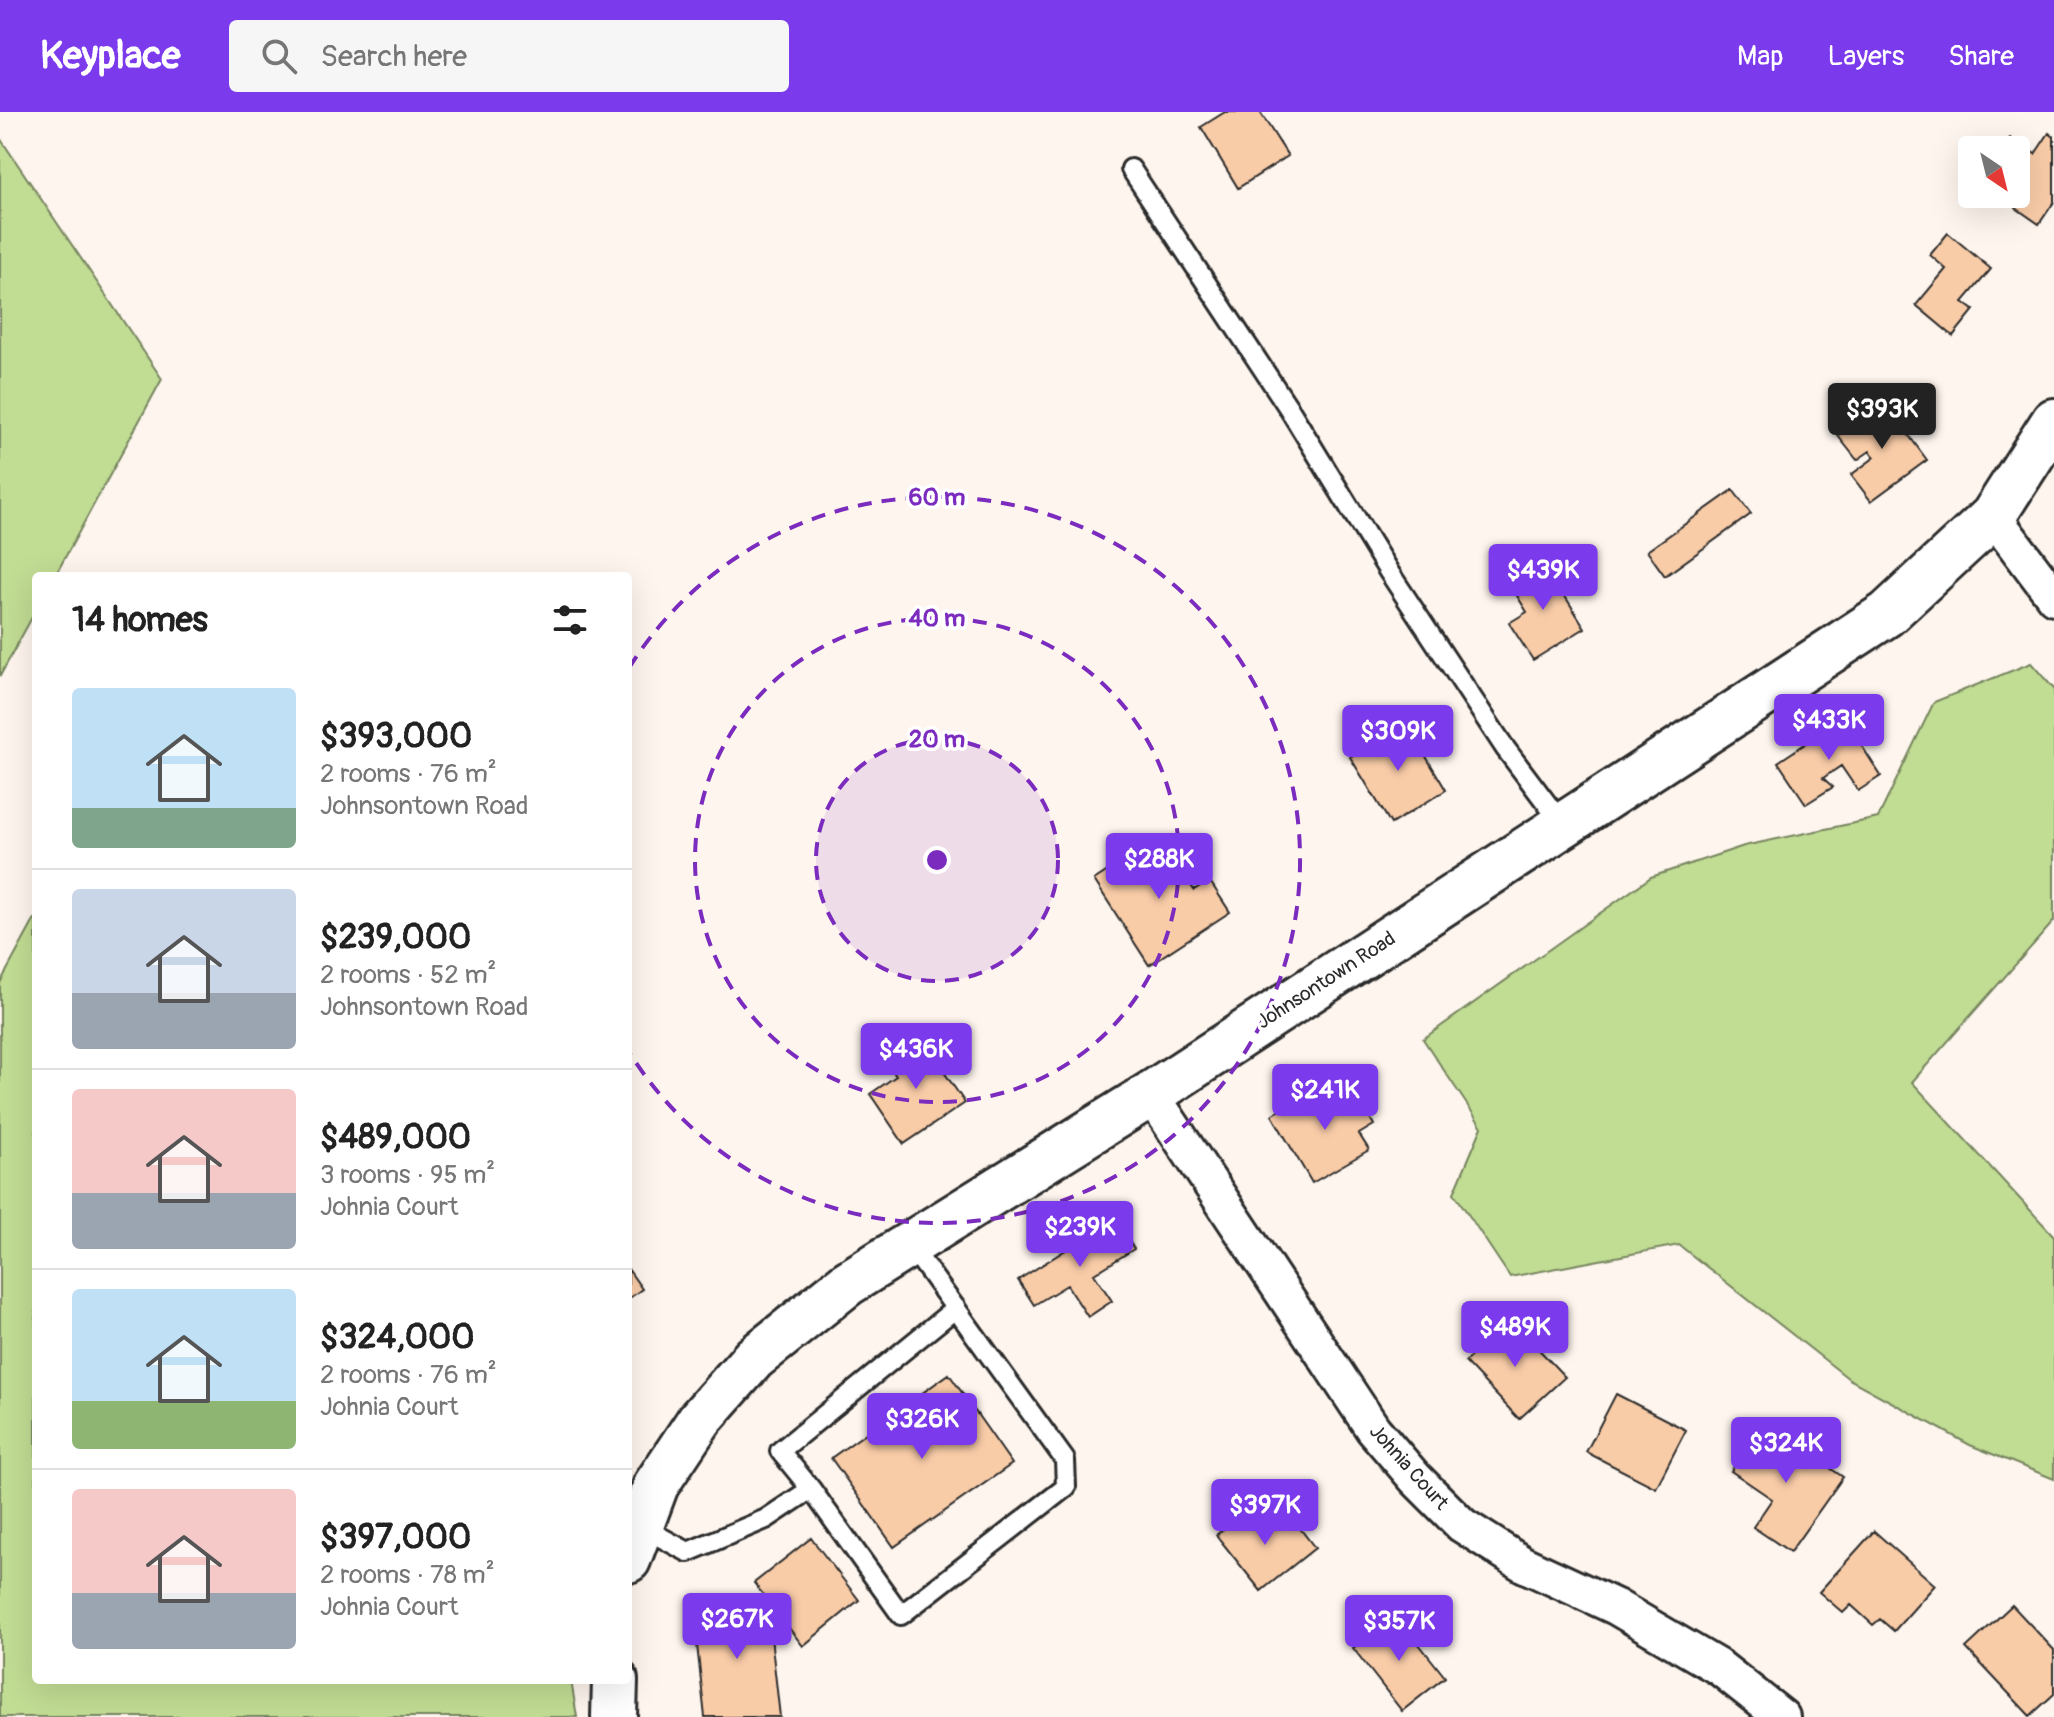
<!DOCTYPE html>
<meta charset="utf-8">
<style>
body{margin:0;font-family:Pangolin,sans-serif;background:#f6f6f6;color:#222;height:100vh;display:flex;flex-direction:column;font-size:30px;white-space:nowrap}
*{box-sizing:border-box;margin:0}
p{font-size:26px;color:#767676}
.icon{flex:none;width:44px;height:44px;fill:none;stroke:currentColor;stroke-width:2;stroke-linecap:round;stroke-linejoin:round}
.map{position:relative;flex:1;overflow:hidden}
.details{position:absolute;left:32px;top:460px;width:600px;height:1112px;display:flex;flex-direction:column;background:#fff;border-radius:8px;box-shadow:0 8px 32px #0002}
.details>*{flex:none}
.needle{width:52px;rotate:145deg}
.buttons{position:absolute;left:1958px;top:24px;display:grid;gap:16px}
.buttons a{display:grid;place-items:center;width:72px;height:72px;border-radius:8px;background:#fff;box-shadow:0 8px 32px #0002;font-size:40px}
.price{position:absolute;translate:-50% -68px;padding:0 18px;border-radius:8px;background:#7c3aed;color:#fff;font-size:26px;line-height:52px;filter:drop-shadow(0 2px 4px #0008)}
.price::after{content:'';position:absolute;left:50%;top:48px;width:24px;height:18px;margin-left:-12px;background:inherit;clip-path:polygon(0 0,100% 0,50% 100%)}
.price.selected{background:#222;color:#fff}
ul{padding:0;list-style:none}
li{display:flex;align-items:center;gap:24px;height:200px;padding:0 40px}
li+li{border-top:2px solid #e0e0e0}
li span{display:grid;place-items:center;flex:none;width:224px;height:160px;border-radius:8px;color:#555}
li>.icon{margin-inline-start:auto}
span .icon{width:96px;height:96px;fill:#fffc;stroke-width:1}
li b{font-size:34px}
h2{display:flex;justify-content:space-between;align-items:center;height:96px;padding:0 40px;font-size:34px}
header{display:flex;align-items:center;gap:48px;box-sizing:border-box;height:112px;padding:0 40px;background:#7c3aed;color:#fff}
header strong{font-size:38px}
nav{display:flex;gap:44px;margin-inline-start:auto;font-size:28px}
.search{width:560px;height:72px;background:#f6f6f6;display:flex;align-items:center;gap:20px;box-sizing:border-box;padding:0 28px;border-radius:8px;color:#767676;font-size:30px}
.map>svg:first-child{display:block}
</style>
<header>
<strong>Keyplace</strong>
<div class="search"><svg class="icon" aria-label="search" viewBox="0 0 24 24"><circle cx="10" cy="10" r="6"/><path d="M15 15l6 6"/></svg>Search here</div>
<nav><a>Map</a><a>Layers</a><a>Share</a></nav>
</header>
<div class="map">
<svg width="2054" height="1605" viewBox="0 0 2054 1605">
<rect width="100%" height="100%" fill="#fef5ee"/>
<filter id="ink" filterUnits="userSpaceOnUse"><feTurbulence type="fractalNoise" baseFrequency=".0125" numOctaves="2"/><feDisplacementMap in="SourceGraphic" scale="16" xChannelSelector="R" yChannelSelector="G"/><feConvolveMatrix kernelMatrix="1 2 1 2 8 2 1 2 1" color-interpolation-filters="sRGB"/></filter>
<g filter="url(#ink)">
<path fill="#c1dc93" stroke="#76845f" stroke-width="2" d="M 0,26 L 162,267 L 55,464 L 36,464 L 36,498 L 0,564 Z
M 2031,551 L 2054,577 L 2054,809 L 1912,970 L 2054,1124 L 2054,1367 L 1970,1333 L 1849,1267 L 1679,1133 L 1510,1165 L 1454,1081 L 1482,1015 L 1423,927 L 1651,765 L 1744,734 L 1878,706 L 1934,590 Z
M 36,805 L 36,1568 L 571,1568 L 577,1605 L 0,1605 L 0,871 Z"/>
<path fill="#f9cca8" stroke="#2b2b2b" stroke-width="2" d="M 1225,0 L 1260,0 L 1288,44 L 1238,76 L 1201,15 Z
M 2049,21 L 2054,25 L 2054,90 L 2039,112 L 2016,96 L 2025,84 L 2016,78 L 2016,38 L 2002,38 L 2010,26 L 2035,42 Z
M 1948,121 L 1991,157 L 1963,190 L 1974,198 L 1953,224 L 1916,193 L 1946,157 L 1930,143 Z
M 1884,290 L 1927,348 L 1871,389 L 1851,363 L 1875,345 L 1870,339 L 1857,348 L 1838,324 Z
M 1733,378 L 1751,402 L 1665,464 L 1647,439 Z
M 1542,448 L 1585,516 L 1533,548 L 1509,511 L 1527,500 L 1508,469 Z
M 1844,606 L 1881,664 L 1858,679 L 1841,654 L 1823,666 L 1833,675 L 1806,692 L 1778,650 Z
M 1406,611 L 1446,678 L 1391,712 L 1350,645 Z
M 1160,725 L 1194,778 L 1209,768 L 1230,800 L 1149,853 L 1094,768 Z
M 919,923 L 965,991 L 904,1032 L 870,982 L 896,964 L 884,946 Z
M 1352,975 L 1374,1013 L 1359,1022 L 1369,1038 L 1312,1071 L 1272,1003 L 1310,981 L 1319,995 Z
M 1115,1107 L 1134,1137 L 1094,1162 L 1112,1189 L 1088,1205 L 1067,1173 L 1034,1193 L 1018,1168 Z
M 628,1157 L 642,1177 L 628,1187 Z
M 1510,1207 L 1565,1265 L 1519,1307 L 1465,1250 Z
M 949,1262 L 1012,1352 L 894,1435 L 831,1346 Z
M 1616,1282 L 1686,1318 L 1656,1376 L 1586,1340 Z
M 1765,1311 L 1843,1365 L 1790,1440 L 1753,1415 L 1772,1387 L 1731,1359 Z
M 1248,1398 L 1266,1421 L 1289,1402 L 1315,1436 L 1261,1479 L 1216,1423 Z
M 1874,1419 L 1935,1473 L 1894,1519 L 1880,1507 L 1873,1513 L 1851,1493 L 1843,1501 L 1819,1480 Z
M 811,1426 L 859,1488 L 803,1534 L 754,1471 Z
M 767,1489 L 780,1605 L 705,1605 L 693,1497 Z
M 2012,1493 L 2054,1538 L 2054,1582 L 2030,1604 L 1966,1536 Z
M 1396,1503 L 1445,1565 L 1402,1599 L 1353,1536 Z"/>
<g fill="none" stroke-linecap="round" stroke-linejoin="round">
<defs>
<path id="lane" d="M 1131,57 L 1288,295 L 1389,460 L 1505,636 L 1563,713
M 811,1377 L 780,1339 L 956,1196
M 640,1414 L 688,1440 L 766,1407 L 811,1377 L 901,1503 L 1066,1375 L 1065,1348 L 910,1133"/>
<path id="street" d="M 1993,404 L 2054,485
M 1151,982 L 1373,1317 L 1415,1366 L 1462,1413 L 1523,1452 L 1616,1495 L 1720,1556 L 1782,1605"/>
<path id="secondary" d="M 628,1448 L 656,1373 L 700,1307 L 754,1246 L 848,1171 L 1151,982 L 1887,502 L 1993,404 L 2054,309
M 614,1605 L 615,1568"/>
</defs>
<use href="#lane" stroke="#2b2b2b" stroke-width="24"/>
<use href="#street" stroke="#2b2b2b" stroke-width="40"/>
<use href="#secondary" stroke="#2b2b2b" stroke-width="50"/>
<use href="#lane" stroke="#fff" stroke-width="18"/>
<use href="#street" stroke="#fff" stroke-width="34"/>
<use href="#secondary" stroke="#fff" stroke-width="44"/>
</g>
</g>
<circle cx="937" cy="748" r="121" fill="#7b2cbf" fill-opacity=".12"/>
<g fill="none" stroke="#7b2cbf" stroke-width="4" stroke-dasharray="14 10">
<circle cx="937" cy="748" r="121"/>
<circle cx="937" cy="748" r="242"/>
<path d="M629 556A363 363 0 1 1 629 940"/>
</g>
<g text-anchor="middle" dominant-baseline="central" stroke-width="7" stroke-linejoin="round" paint-order="stroke">
<g font-size="20" fill="#2b2b2b" stroke="#fff">
<text transform="translate(1326 868) rotate(-33)">Johnsontown Road</text>
<text transform="translate(1409 1355) rotate(48)">Johnia Court</text>
</g>
</g>
<circle cx="937" cy="748" r="12" fill="#7b2cbf" stroke="#fff" stroke-width="4"/>
<g font-size="24" text-anchor="middle" font-weight="bold" fill="#7b2cbf" stroke="#fff" stroke-width="7" stroke-linejoin="round" paint-order="stroke">
<text x="937" y="393">60 m</text>
<text x="937" y="514">40 m</text>
<text x="937" y="635">20 m</text>
</g>
</svg>
<div class="buttons">
<a><svg class="needle" viewBox="-14 -14 28 28"><path d="M0-13l5 13h-10z" fill="#e53935"/><path d="M0 13l5-13h-10z" fill="#767676"/></svg></a>
</div>
<b class="price selected" style="left:1882px;top:339px">$393K</b>
<b class="price" style="left:1543px;top:500px">$439K</b>
<b class="price" style="left:1829px;top:650px">$433K</b>
<b class="price" style="left:1398px;top:661px">$309K</b>
<b class="price" style="left:1159px;top:789px">$288K</b>
<b class="price" style="left:916px;top:979px">$436K</b>
<b class="price" style="left:1325px;top:1020px">$241K</b>
<b class="price" style="left:1080px;top:1157px">$239K</b>
<b class="price" style="left:1515px;top:1257px">$489K</b>
<b class="price" style="left:922px;top:1349px">$326K</b>
<b class="price" style="left:1786px;top:1373px">$324K</b>
<b class="price" style="left:1265px;top:1435px">$397K</b>
<b class="price" style="left:737px;top:1549px">$267K</b>
<b class="price" style="left:1399px;top:1551px">$357K</b>
<section class="details">
<h2>14 homes<svg class="icon" aria-label="filters" viewBox="0 0 24 24"><path d="M4 7h16M4 17h16"/><circle cx="9" cy="7" r="2"/><circle cx="15" cy="17" r="2"/></svg></h2>
<ul>
<li><span style="background:linear-gradient(#bfe0f5 75%,#7fa58c 0)"><svg class="icon" aria-label="home" viewBox="0 0 24 24"><path d="M3 11l9-7 9 7M6 9v11h12V9"/></svg></span><div><b>$393,000</b><p>2 rooms · 76 m²</p><p>Johnsontown Road</p></div></li>
<li><span style="background:linear-gradient(#c9d6e8 65%,#9aa5b1 0)"><svg class="icon" aria-label="home" viewBox="0 0 24 24"><path d="M3 11l9-7 9 7M6 9v11h12V9"/></svg></span><div><b>$239,000</b><p>2 rooms · 52 m²</p><p>Johnsontown Road</p></div></li>
<li><span style="background:linear-gradient(#f6c9c9 65%,#9aa5b1 0)"><svg class="icon" aria-label="home" viewBox="0 0 24 24"><path d="M3 11l9-7 9 7M6 9v11h12V9"/></svg></span><div><b>$489,000</b><p>3 rooms · 95 m²</p><p>Johnia Court</p></div></li>
<li><span style="background:linear-gradient(#bfe0f5 70%,#8fb573 0)"><svg class="icon" aria-label="home" viewBox="0 0 24 24"><path d="M3 11l9-7 9 7M6 9v11h12V9"/></svg></span><div><b>$324,000</b><p>2 rooms · 76 m²</p><p>Johnia Court</p></div></li>
<li><span style="background:linear-gradient(#f6c9c9 65%,#9aa5b1 0)"><svg class="icon" aria-label="home" viewBox="0 0 24 24"><path d="M3 11l9-7 9 7M6 9v11h12V9"/></svg></span><div><b>$397,000</b><p>2 rooms · 78 m²</p><p>Johnia Court</p></div></li>
</ul>
</section>
</div>
